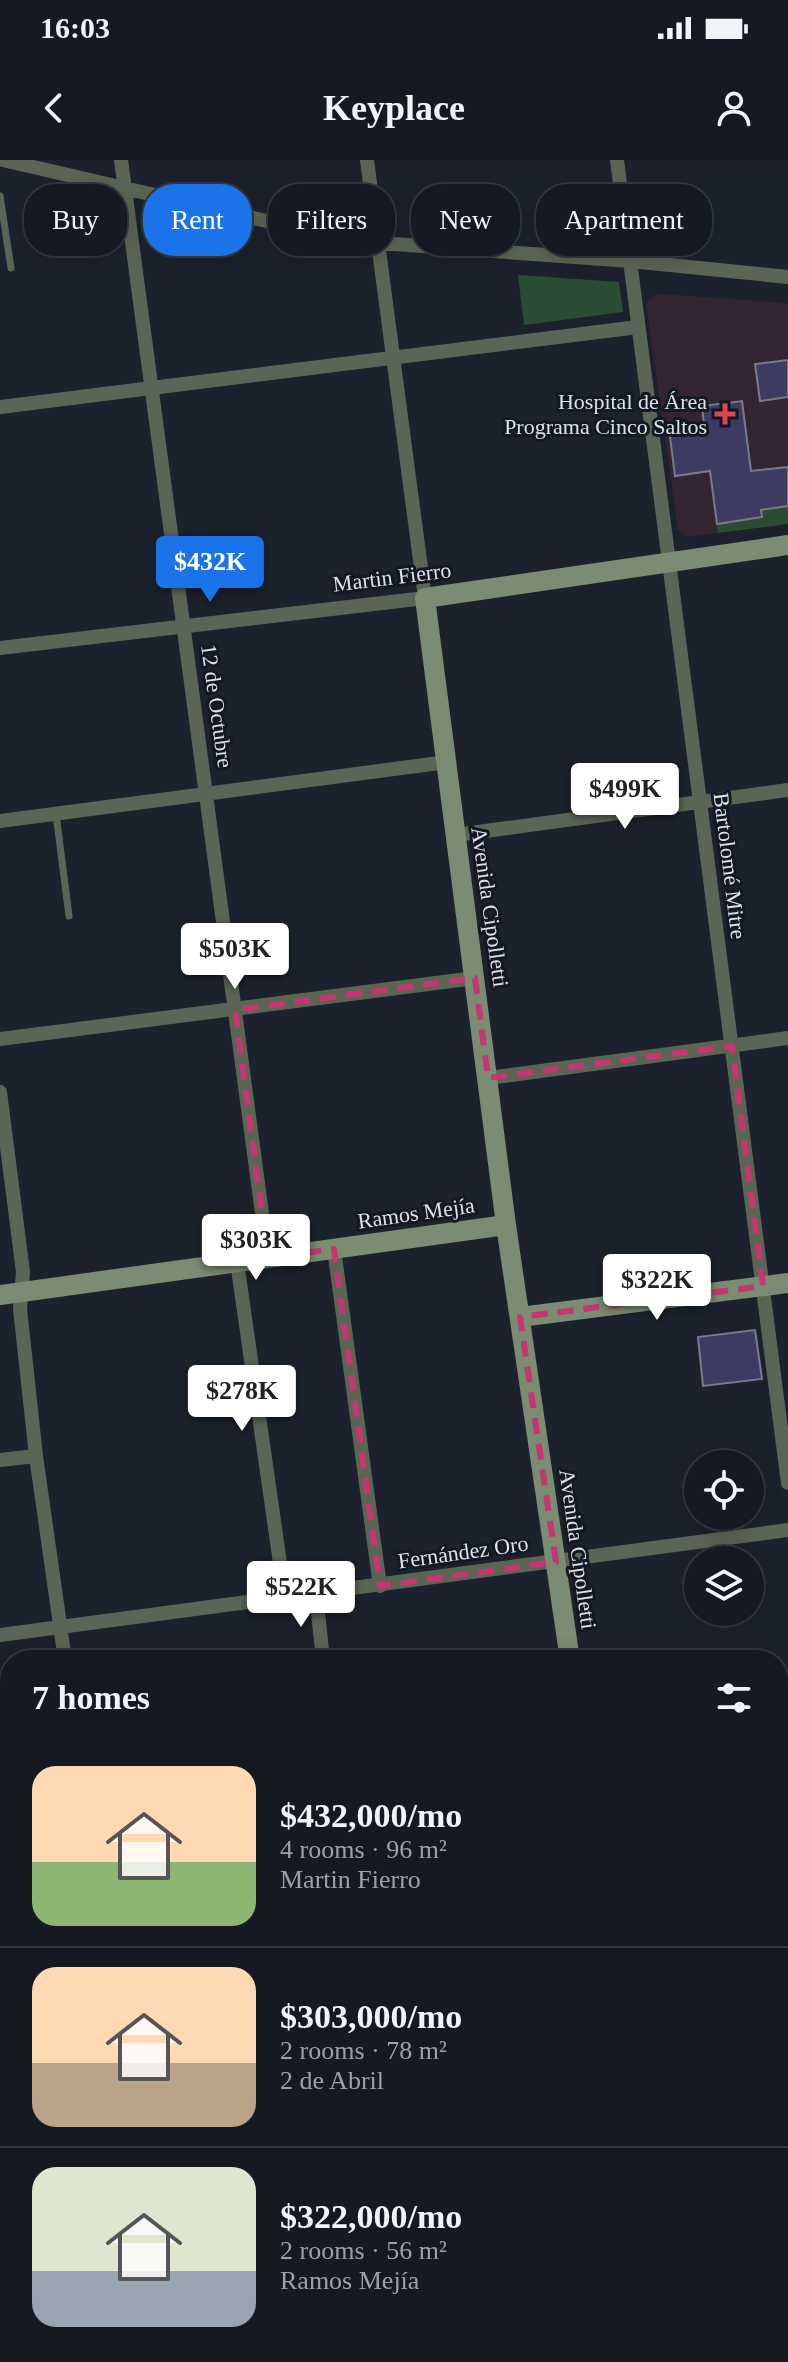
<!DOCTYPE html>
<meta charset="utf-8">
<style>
body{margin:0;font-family:Georgia,serif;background:#22272f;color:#f1f3f6;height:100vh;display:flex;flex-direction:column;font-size:30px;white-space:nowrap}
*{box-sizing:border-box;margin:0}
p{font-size:26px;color:#9da1a5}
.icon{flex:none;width:44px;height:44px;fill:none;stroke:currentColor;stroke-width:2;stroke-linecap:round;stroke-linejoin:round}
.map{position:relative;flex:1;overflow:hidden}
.side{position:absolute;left:0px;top:1490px;width:788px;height:712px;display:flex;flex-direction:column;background:#151a22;border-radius:32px 32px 0 0;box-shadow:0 4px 20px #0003,0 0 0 2px #343840}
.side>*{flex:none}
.guide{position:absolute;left:24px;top:24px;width:740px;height:72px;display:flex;gap:16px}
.controls{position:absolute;left:684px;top:1290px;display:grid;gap:16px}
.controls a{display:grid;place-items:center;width:80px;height:80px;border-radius:50%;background:#151a22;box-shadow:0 4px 20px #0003,0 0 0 2px #343840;font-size:40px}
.price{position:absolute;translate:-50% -68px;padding:0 18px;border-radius:8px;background:#fff;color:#222;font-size:26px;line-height:52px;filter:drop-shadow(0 2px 4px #0008)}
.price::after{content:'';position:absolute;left:50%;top:48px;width:24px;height:18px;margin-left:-12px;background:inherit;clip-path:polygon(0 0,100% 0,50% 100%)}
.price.selected{background:#1a73e8;color:#fff}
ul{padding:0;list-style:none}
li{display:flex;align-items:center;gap:24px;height:200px;padding:0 32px}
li+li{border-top:2px solid #343840}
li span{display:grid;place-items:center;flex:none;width:224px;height:160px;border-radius:24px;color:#555}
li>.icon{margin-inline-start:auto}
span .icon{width:96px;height:96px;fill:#fffc;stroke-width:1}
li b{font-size:34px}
h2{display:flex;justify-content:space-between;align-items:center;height:96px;padding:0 32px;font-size:34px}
.pill{padding:0 28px;border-radius:32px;background:#151a22;box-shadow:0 4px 20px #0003,0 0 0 2px #343840;font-size:28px;line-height:72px}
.pill.selected{background:#1a73e8;color:#fff}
.status{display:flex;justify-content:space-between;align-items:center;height:56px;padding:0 40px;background:#151a22;direction:ltr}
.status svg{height:22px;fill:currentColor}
header{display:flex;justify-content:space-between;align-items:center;height:104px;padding:0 32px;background:#151a22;font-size:36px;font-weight:800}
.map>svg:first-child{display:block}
</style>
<div class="status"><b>16:03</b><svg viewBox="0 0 49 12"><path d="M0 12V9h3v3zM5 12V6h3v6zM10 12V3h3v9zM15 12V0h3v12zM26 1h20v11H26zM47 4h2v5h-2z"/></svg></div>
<header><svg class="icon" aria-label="back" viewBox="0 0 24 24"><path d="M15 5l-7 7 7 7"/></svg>Keyplace<svg class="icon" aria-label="person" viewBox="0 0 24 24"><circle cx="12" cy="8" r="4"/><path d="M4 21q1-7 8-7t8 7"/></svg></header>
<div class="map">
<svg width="788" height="2202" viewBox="0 0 788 2202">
<rect width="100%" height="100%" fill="#1c222d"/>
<path fill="#322430" d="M 658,134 L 788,143 L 788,364 L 687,377 L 678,370 L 646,143 Z"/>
<path fill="#2b4c34" d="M 518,115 L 619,122 L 623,152 L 524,165 Z
M 788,346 L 788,364 L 718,373 L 717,364 L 762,357 L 761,350 Z"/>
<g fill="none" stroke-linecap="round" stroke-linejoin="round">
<path stroke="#5f8a97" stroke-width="5" d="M 778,1984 L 788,1983"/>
</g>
<path fill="#3d3b62" stroke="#7a7b8a" stroke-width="2" d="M 788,200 L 788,237 L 760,241 L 755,204 Z
M 742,241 L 751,311 L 788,307 L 788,346 L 761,350 L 762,357 L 717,364 L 710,311 L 675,316 L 669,269 L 704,265 L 702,246 Z
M 755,1170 L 762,1219 L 703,1226 L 698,1177 Z"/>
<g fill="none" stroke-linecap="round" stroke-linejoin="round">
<path stroke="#5a6655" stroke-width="7" d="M 0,36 L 11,108
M 56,654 L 69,756"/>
<path stroke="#5a6655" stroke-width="14" d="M 3,0 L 353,81 L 630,101 L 788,117
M 121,0 L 268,1098
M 617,0 L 788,1323
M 0,247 L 638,167
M 0,488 L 425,438 L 367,0
M 0,661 L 447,602
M 456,675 L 788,630
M 0,879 L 475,818
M 488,918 L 788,878
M 0,932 L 23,1112 L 20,1149 L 36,1296 L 65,1500
M 334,1089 L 380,1426
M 237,1102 L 285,1438
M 0,1300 L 36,1296
M 316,1434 L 323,1500
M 0,1475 L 788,1370
M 0,1577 L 10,1576
M 778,1863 L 788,1861
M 70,2202 L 162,2192"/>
<path stroke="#7a8c72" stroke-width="20" d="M 0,1135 L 506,1065
M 520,1157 L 788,1123
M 570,1500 L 506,1065 L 425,438 L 788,385
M 0,2138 L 10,2137
M 665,2192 L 666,2202"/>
</g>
<path fill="none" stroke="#c63670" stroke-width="6" stroke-dasharray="16 10" stroke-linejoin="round" d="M 475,818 L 488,918 L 732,886 L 763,1126 L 520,1157 L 556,1402 L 380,1426 L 334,1089 L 268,1098 L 235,850 Z"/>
<path fill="#e0444e" stroke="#131823" stroke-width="3" d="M721 242h8v8h8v8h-8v8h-8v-8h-8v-8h8z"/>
<g text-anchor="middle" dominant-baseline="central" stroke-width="6" stroke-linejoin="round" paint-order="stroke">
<g font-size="22" fill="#dde1e9" stroke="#131823" text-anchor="end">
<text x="707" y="241">Hospital de Área<tspan x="707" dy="25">Programa Cinco Saltos</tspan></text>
</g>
<g font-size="22" fill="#dde1e9" stroke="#131823">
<text transform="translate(392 417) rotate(-7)">Martin Fierro</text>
<text transform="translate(217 546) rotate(82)">12 de Octubre</text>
<text transform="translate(730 706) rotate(83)">Bartolomé Mitre</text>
<text transform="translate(490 747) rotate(82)">Avenida Cipolletti</text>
<text transform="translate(416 1053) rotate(-8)">Ramos Mejía</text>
<text transform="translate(578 1389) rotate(82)">Avenida Cipolletti</text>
<text transform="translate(463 1392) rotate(-8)">Fernández Oro</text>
</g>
</g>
</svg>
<div class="controls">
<a><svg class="icon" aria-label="locate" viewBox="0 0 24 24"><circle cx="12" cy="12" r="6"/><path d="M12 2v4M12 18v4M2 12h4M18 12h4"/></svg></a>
<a><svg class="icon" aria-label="layers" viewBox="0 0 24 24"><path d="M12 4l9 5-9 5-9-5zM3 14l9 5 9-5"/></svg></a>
</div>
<b class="price selected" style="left:210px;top:444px">$432K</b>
<b class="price" style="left:625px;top:671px">$499K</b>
<b class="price" style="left:235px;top:831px">$503K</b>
<b class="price" style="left:256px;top:1122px">$303K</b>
<b class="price" style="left:657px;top:1162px">$322K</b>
<b class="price" style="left:242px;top:1273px">$278K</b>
<b class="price" style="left:301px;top:1469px">$522K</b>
<div class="guide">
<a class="pill">Buy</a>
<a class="pill selected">Rent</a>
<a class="pill">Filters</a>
<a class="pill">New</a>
<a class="pill">Apartment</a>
</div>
<section class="side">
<h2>7 homes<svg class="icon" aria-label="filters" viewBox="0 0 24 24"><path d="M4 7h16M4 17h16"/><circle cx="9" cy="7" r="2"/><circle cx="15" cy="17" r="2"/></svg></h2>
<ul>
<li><span style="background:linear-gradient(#ffd9b3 60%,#8fb573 0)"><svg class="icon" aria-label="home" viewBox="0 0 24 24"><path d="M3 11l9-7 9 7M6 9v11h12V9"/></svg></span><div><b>$432,000/mo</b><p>4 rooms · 96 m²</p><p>Martin Fierro</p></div></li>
<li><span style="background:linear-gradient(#ffd9b3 60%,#b9a48a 0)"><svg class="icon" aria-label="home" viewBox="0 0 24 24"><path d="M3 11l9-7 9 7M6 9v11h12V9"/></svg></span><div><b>$303,000/mo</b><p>2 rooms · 78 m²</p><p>2 de Abril</p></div></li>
<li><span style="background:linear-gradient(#dfe7d0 65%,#9aa5b1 0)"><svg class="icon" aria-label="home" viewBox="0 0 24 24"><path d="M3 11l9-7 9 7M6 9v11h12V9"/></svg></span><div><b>$322,000/mo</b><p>2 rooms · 56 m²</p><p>Ramos Mejía</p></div></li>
</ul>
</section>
</div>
